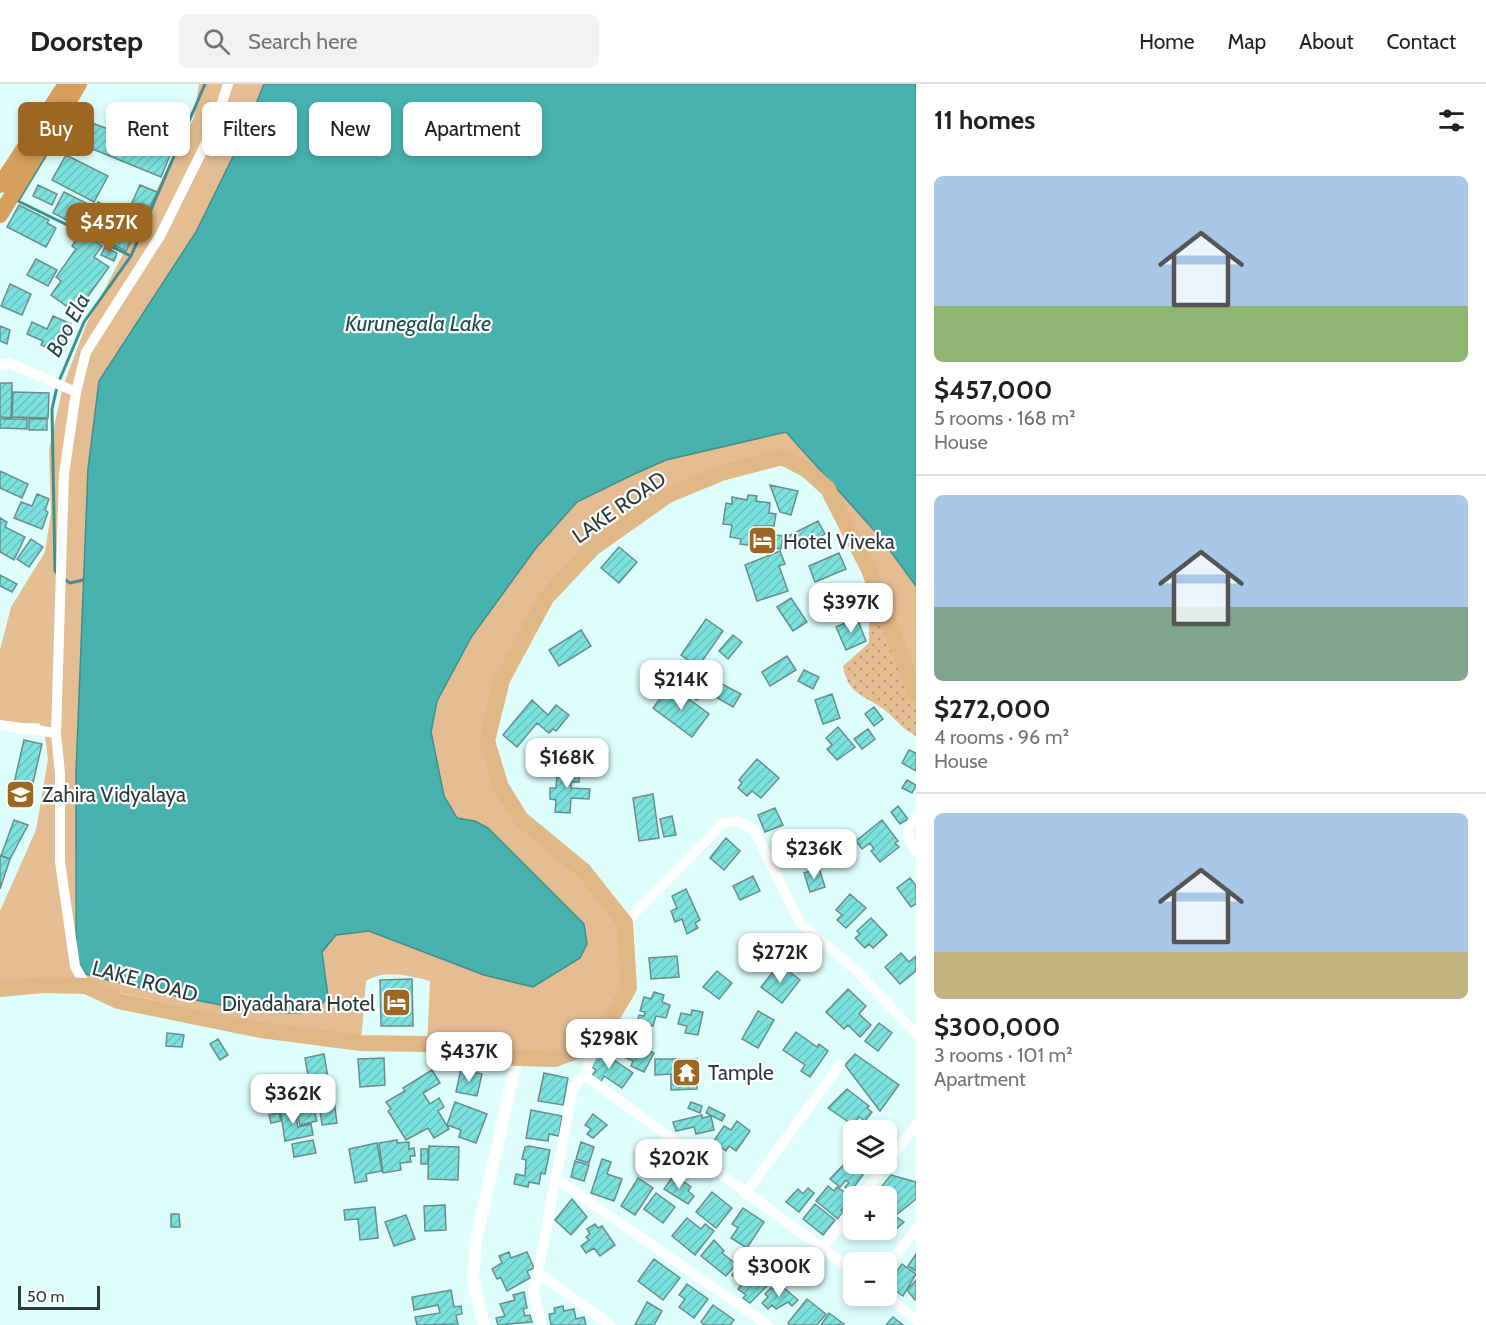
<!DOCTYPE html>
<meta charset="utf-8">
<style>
body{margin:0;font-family:Cabin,sans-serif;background:#f2f2f2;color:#202124;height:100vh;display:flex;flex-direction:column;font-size:22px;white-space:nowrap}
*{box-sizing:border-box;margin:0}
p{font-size:20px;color:#757577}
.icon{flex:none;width:33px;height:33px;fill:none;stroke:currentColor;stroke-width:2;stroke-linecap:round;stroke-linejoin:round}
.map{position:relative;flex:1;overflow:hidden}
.details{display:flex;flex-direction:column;background:#fff;width:570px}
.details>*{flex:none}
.banner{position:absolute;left:18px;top:18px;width:570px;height:54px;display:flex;gap:12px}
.controls{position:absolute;left:843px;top:1036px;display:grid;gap:12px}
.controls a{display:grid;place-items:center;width:54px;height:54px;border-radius:9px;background:#fff;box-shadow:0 3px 9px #0003;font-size:30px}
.scale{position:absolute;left:18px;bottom:15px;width:82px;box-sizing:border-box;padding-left:6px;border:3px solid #2c3c3b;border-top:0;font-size:16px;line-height:21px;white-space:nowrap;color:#2c3c3b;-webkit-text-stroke:4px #fff;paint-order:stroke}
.price{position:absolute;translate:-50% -51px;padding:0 14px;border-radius:12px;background:#fff;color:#222;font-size:20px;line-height:39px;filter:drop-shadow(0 2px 3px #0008)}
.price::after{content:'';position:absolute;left:50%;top:36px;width:18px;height:14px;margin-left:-9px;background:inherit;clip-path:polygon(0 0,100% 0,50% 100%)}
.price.on{background:#9c6720;color:#fff}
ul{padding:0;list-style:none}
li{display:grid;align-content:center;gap:12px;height:318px;padding:0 18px}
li+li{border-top:2px solid #e0e0e0}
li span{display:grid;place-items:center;height:186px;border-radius:9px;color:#555}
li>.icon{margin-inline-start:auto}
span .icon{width:108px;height:108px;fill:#fffc;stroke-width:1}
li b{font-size:26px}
h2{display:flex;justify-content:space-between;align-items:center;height:72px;padding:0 18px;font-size:26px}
.pill{padding:0 21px;border-radius:9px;background:#fff;box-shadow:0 3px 9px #0003;font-size:21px;line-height:54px}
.pill.on{background:#9c6720;color:#fff}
header{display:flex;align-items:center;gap:36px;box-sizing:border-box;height:84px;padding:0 30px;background:#fff;border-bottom:2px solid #e0e0e0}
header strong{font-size:28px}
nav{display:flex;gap:33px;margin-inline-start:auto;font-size:21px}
.search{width:420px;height:54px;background:#f2f2f2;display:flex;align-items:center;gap:15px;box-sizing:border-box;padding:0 21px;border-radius:9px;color:#757577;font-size:22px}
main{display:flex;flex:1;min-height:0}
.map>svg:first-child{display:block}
</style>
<header>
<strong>Doorstep</strong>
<div class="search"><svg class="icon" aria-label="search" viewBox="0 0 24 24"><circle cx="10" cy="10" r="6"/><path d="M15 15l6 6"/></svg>Search here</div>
<nav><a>Home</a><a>Map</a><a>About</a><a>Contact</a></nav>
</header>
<main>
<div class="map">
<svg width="916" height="1241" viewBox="0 0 916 1241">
<defs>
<pattern id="grass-dots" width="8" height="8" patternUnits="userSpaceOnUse" patternTransform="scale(1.5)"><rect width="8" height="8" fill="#e4bd92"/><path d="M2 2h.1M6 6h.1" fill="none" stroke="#b99b78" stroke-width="1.8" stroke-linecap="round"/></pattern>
<pattern id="building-hatch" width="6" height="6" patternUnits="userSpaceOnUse" patternTransform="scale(1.5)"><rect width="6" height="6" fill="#7be2de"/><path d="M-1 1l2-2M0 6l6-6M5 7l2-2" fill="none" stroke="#6ac3bf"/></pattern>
</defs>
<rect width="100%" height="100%" fill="#defefc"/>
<path fill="url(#grass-dots)" d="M 881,517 L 916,575 L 916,652 C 904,646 897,637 887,628 C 867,611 848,613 843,582 L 869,559 L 869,537 Z"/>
<path fill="#e4bd92" d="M 199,0 L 264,0 L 244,50 L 196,148 L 99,297 L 88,385 L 76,689 L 75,882 L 86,901 L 86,890 L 263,927 L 300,929 L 328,912 L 322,868 L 336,851 L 369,847 L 484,891 L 520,777 C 499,755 489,739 457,734 L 444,712 L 431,648 L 437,617 L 472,552 L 536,464 L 577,418 L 630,392 L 666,376 L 786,348 L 880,453 L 916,502 L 916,610 L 828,405 L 782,373 L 668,411 L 546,514 L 502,596 L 487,657 L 501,703 L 625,839 L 629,904 L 596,960 L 555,975 L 427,960 L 430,897 C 409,892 386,885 366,897 L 361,959 L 86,902 L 0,905 L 0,827 L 36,746 L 48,675 L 44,646 L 39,639 L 0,639 L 0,566 L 11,523 L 45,468 L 51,428 L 49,366 L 63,302 L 86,241 L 194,34 Z"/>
<path fill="#48b2af" stroke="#408f8c" stroke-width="1.5" d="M 264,0 L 916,0 L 916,502 L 880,453 L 786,348 L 666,376 L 630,392 L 577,418 L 536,464 L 472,552 L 437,617 L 431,648 L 444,712 L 457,734 L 475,737 L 488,744 L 584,840 L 587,860 L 580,874 L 533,903 L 484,891 L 369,847 L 336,851 L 322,868 L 328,912 C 325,916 321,923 316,925 C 285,941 142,904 104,895 L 86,890 L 78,877 L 76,861 L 76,689 L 88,385 L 99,297 L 196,148 L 244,50 Z"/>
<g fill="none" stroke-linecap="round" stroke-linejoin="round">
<path stroke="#408f8c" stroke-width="3" d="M 73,26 L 18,117 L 131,172
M 59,297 L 84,238 L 131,172 L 205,0
M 57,303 L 52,325 L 55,487 L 58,490
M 63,494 L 70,499 L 83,496"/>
</g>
<path fill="url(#building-hatch)" stroke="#698d8c" stroke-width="1.5" d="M 87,37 L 171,69 L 161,93 L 78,59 Z
M 66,71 L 108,92 L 94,118 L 52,96 Z
M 38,101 L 57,110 L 52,121 L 33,112 Z
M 140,101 L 157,108 L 147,129 L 131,121 Z
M 64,108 L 92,122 L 80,143 L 53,129 Z
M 98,118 L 140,139 L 126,167 L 83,146 Z
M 19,121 L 49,136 L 47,139 L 56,144 L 46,163 L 7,143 Z
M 81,148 L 102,162 L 94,173 L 109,183 L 76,229 L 51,211 L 61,197 L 56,193 L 76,165 L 72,162 Z
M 105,163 L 117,169 L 114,177 L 101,171 Z
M 36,175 L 57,186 L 48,202 L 27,191 Z
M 10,200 L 31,210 L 22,231 L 1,222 Z
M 53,232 L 71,240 L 59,269 L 41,261 L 43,257 L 27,250 L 32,238 L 47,245 Z
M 0,242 L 10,246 L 7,260 L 0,257 Z
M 0,299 L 12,299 L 11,334 L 0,333 Z
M 13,308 L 49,309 L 48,334 L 12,333 Z
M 0,335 L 27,335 L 27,345 L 0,344 Z
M 29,335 L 47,335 L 47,346 L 29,346 Z
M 0,387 L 28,400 L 22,414 L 0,404 Z
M 770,401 L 798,407 L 791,431 L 780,428 Z
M 37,410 L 49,415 L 45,426 L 48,428 L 42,445 L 14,434 L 21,418 L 32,422 Z
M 748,411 L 757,412 L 756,417 L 770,419 L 769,429 L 776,430 L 774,442 L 754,442 L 753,448 L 783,452 L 781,465 L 740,460 L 741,455 L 730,453 L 732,441 L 723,440 L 726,419 L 732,420 L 732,413 L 747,416 Z
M 0,434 L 7,438 L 5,443 L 25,453 L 14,476 L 0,468 Z
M 818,437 L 825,450 L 795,466 L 788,452 Z
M 31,455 L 43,463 L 29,483 L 17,475 Z
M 619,463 L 637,478 L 619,499 L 601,484 Z
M 780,467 L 785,480 L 779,482 L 788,507 L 757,517 L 745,481 Z
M 839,469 L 846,485 L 815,498 L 809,482 Z
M 0,491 L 17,500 L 12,508 L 0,502 Z
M 791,514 L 807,538 L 793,547 L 777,523 Z
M 857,534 L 866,557 L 846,566 L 836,543 Z
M 706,535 L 723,547 L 698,583 L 681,571 Z
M 581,546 L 591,562 L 559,582 L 549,566 Z
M 733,551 L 742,558 L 728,575 L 719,567 Z
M 787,572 L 796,586 L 770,602 L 762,588 Z
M 804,586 L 819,593 L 813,605 L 798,597 Z
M 705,591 L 741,610 L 733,623 L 711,610 L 696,616 L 676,597 Z
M 670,601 L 709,630 L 692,653 L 653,624 Z
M 832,610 L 840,634 L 823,640 L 815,616 Z
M 532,616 L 548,631 L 556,621 L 569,631 L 556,647 L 553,645 L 549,649 L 537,639 L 517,663 L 503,651 Z
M 874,623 L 883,635 L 874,642 L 865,630 Z
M 838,643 L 855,663 L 837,676 L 827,665 L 832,661 L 826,654 Z
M 868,645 L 875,655 L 862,665 L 854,655 Z
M 24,656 L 42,660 L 32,703 L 14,699 Z
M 909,666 L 916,669 L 916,687 L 902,679 Z
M 757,675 L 779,694 L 761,714 L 752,707 L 747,712 L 738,704 L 742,699 L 739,696 Z
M 558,681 L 572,682 L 572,688 L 579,688 L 579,698 L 571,698 L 571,704 L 590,705 L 589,715 L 571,714 L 570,729 L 555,728 L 556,716 L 550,715 L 550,704 L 556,704 Z
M 907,696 L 916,701 L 912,709 L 902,704 Z
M 653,710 L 659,754 L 639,757 L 633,714 Z
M 898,722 L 908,735 L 900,740 L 891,728 Z
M 775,724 L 783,741 L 765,748 L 758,731 Z
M 672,732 L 676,751 L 664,753 L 660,735 Z
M 14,736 L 28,741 L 10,775 L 1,772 Z
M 882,736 L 898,757 L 895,759 L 899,763 L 880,778 L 871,767 L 874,765 L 870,759 L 862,765 L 856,757 Z
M 795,752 L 805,775 L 788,783 L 785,777 L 780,779 L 775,768 L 780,766 L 777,759 Z
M 726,754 L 740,767 L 724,786 L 710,774 Z
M 0,771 L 10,775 L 0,805 Z
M 819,784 L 825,803 L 810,808 L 804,789 Z
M 753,792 L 760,807 L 740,816 L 733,802 Z
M 910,794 L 916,802 L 916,820 L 911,823 L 897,804 Z
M 686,805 L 700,836 L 695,839 L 698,844 L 687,850 L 682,835 L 675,838 L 671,827 L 677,824 L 672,812 Z
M 850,810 L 866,824 L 846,844 L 837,836 L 842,831 L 836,826 Z
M 871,834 L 887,851 L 873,864 L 869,860 L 865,864 L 855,854 L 860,850 L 857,847 Z
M 901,869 L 909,878 L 916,872 L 916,887 L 900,900 L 885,883 Z
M 677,872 L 679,893 L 651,895 L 649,874 Z
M 779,880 L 800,896 L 782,919 L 761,903 Z
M 717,887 L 732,899 L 719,915 L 703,903 Z
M 412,895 L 413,942 L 381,942 L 380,896 Z
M 848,905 L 866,922 L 859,930 L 871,941 L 860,953 L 848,941 L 844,945 L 826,928 Z
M 654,908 L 664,911 L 662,918 L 670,921 L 666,934 L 656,932 L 653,942 L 637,938 L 639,931 L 644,932 L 645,928 L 640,927 L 644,913 L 651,915 Z
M 692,926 L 703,928 L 698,951 L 685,949 L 687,942 L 678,940 L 681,929 L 691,931 Z
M 758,927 L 774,936 L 758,964 L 742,955 Z
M 879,939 L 892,949 L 878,967 L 865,957 Z
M 611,948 L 654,969 L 644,988 L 631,982 L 633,977 L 604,963 Z
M 796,948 L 817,963 L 819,960 L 828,967 L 810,993 L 801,987 L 805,981 L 783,966 Z
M 167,949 L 184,951 L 182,963 L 166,962 Z
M 218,955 L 228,971 L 220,976 L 210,960 Z
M 599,966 L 633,989 L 622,1004 L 604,992 L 600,999 L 591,993 L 596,986 L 589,981 Z
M 324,970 L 329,1000 L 310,1003 L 305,974 Z
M 855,970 L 899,1001 L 880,1027 L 845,981 Z
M 384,974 L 385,1001 L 360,1003 L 358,975 Z
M 655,975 L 697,975 L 697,1005 L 671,1006 L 671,990 L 655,991 Z
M 461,985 L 482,990 L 477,1012 L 456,1008 Z
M 432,986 L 440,999 L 423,1009 L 430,1020 L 439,1014 L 444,1023 L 438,1027 L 449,1045 L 434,1054 L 428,1044 L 406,1056 L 388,1027 L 391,1025 L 386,1018 L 405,1007 L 403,1004 Z
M 544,989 L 568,994 L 563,1021 L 538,1017 Z
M 847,1005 L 869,1022 L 867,1024 L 872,1028 L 865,1037 L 859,1033 L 853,1041 L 828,1024 Z
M 311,1016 L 317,1037 L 300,1041 L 294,1021 Z
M 334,1016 L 337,1039 L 322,1041 L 319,1018 Z
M 455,1018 L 487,1030 L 476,1059 L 459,1053 L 461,1046 L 447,1041 Z
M 691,1018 L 702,1022 L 700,1029 L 688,1024 Z
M 293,1021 L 298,1043 L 311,1040 L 313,1051 L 285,1057 L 280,1024 Z
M 709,1023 L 725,1031 L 722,1037 L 706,1029 Z
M 531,1026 L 562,1032 L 559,1052 L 549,1050 L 548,1057 L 526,1054 Z
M 279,1029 L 281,1037 L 271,1039 L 269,1031 Z
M 593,1030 L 607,1041 L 593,1054 L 587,1050 L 591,1045 L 585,1041 Z
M 702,1031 L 702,1034 L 711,1032 L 714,1046 L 696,1050 L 694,1043 L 676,1047 L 673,1038 Z
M 737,1037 L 750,1047 L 736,1067 L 729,1062 L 726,1067 L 713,1058 L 724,1042 L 731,1046 Z
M 874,1037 L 893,1051 L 886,1060 L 886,1047 L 866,1047 Z
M 313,1056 L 316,1069 L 294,1073 L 292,1060 Z
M 397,1056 L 397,1059 L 409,1058 L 409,1065 L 414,1064 L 415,1072 L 410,1072 L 411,1078 L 400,1079 L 401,1086 L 383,1089 L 379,1059 Z
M 581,1058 L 594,1063 L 589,1079 L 576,1075 Z
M 377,1059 L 382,1087 L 366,1090 L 367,1097 L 355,1099 L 349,1065 Z
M 429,1062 L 459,1063 L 458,1096 L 428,1095 Z
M 529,1062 L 550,1066 L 545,1090 L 541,1089 L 539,1100 L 529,1098 L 528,1103 L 514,1100 L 516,1090 L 525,1092 L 526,1076 L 522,1075 L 525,1063 Z
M 421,1065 L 428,1065 L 428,1080 L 421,1080 Z
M 854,1065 L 854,1080 L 865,1080 L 860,1086 L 846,1074 Z
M 602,1075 L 611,1078 L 607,1090 L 622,1095 L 614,1117 L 591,1109 Z
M 575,1077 L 589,1081 L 584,1097 L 571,1093 Z
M 847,1077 L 863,1091 L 850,1108 L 845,1103 L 849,1099 L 846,1096 L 840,1103 L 830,1095 Z
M 674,1091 L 691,1103 L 688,1107 L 694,1112 L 688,1120 L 664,1105 Z
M 891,1091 L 916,1098 L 916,1115 L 895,1132 L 904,1138 L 896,1145 L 886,1139 L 886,1113 L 873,1113 Z
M 638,1094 L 653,1104 L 635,1131 L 621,1122 Z
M 828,1102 L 834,1107 L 837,1103 L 847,1110 L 843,1115 L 847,1118 L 841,1126 L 844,1128 L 838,1135 L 816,1117 Z
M 808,1104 L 814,1109 L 799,1128 L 786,1118 L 798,1105 L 803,1110 Z
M 712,1108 L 732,1124 L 716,1144 L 696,1128 Z
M 656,1109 L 675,1123 L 663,1139 L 644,1125 Z
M 572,1115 L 587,1133 L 571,1151 L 555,1136 Z
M 815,1120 L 835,1136 L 823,1151 L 803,1135 Z
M 445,1121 L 446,1146 L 425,1147 L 424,1122 Z
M 375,1123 L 378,1154 L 360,1156 L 358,1135 L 345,1136 L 344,1126 Z
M 743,1124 L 764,1138 L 747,1164 L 731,1154 L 738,1144 L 732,1140 Z
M 171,1130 L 179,1130 L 180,1143 L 171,1143 Z
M 406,1131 L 415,1155 L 394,1162 L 385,1138 Z
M 687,1134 L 701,1145 L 705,1140 L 714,1147 L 695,1171 L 672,1152 Z
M 595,1140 L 598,1144 L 602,1142 L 615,1161 L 600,1172 L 594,1164 L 586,1169 L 581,1162 L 589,1156 L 586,1153 L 590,1150 L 587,1145 Z
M 714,1156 L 724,1167 L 722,1169 L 736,1180 L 726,1192 L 701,1172 Z
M 509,1168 L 511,1174 L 527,1168 L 534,1184 L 527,1187 L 530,1194 L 507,1207 L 501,1194 L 497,1195 L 492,1185 L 502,1179 L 499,1172 Z
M 916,1170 L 916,1187 L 908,1182 Z
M 747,1172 L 764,1185 L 761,1189 L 771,1198 L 750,1219 L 743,1214 L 746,1211 L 738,1205 L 743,1199 L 732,1191 Z
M 654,1175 L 680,1194 L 663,1216 L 638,1197 Z
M 902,1180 L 916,1190 L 903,1212 L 887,1201 Z
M 916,1196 L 916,1215 L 915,1216 L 907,1206 Z
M 687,1200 L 708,1215 L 694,1234 L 679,1223 L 685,1215 L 679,1211 Z
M 783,1203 L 798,1216 L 792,1222 L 788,1218 L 776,1225 L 772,1221 L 768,1225 L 762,1219 L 768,1213 L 765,1210 L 771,1204 L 778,1207 Z
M 451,1206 L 454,1223 L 461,1222 L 462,1230 L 456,1231 L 458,1240 L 417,1241 L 415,1233 L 440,1229 L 438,1221 L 414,1226 L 412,1213 Z
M 524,1208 L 527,1224 L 523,1225 L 525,1232 L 530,1231 L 532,1238 L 498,1241 L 496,1234 L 505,1232 L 500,1220 L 515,1216 L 513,1211 Z
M 807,1215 L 826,1230 L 817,1241 L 790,1241 L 788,1239 Z
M 647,1218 L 662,1227 L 654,1241 L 635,1241 Z
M 713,1221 L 734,1236 L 730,1241 L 704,1241 L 701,1238 Z
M 563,1222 L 564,1227 L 574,1225 L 576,1235 L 584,1233 L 586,1241 L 551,1241 L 549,1230 L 555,1229 L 554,1224 Z
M 829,1229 L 844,1240 L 843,1241 L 821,1241 Z
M 893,1233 L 903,1241 L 886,1241 Z"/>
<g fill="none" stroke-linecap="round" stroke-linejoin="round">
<path stroke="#fff" stroke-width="10" d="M 0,280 L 9,279 L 76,308
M 0,641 L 56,649
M 916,733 C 904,747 907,753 916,768
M 625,839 L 723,739 L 738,737 L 754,746 L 800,839 L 854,884 L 916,950
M 86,902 L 75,882 L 60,778 L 60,690 L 56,649 L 64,390 L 76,308 L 86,268 L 160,152 L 215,41 L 228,0
M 596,960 L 584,991 L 854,1187
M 584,991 L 573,1004 L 538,1189 L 611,1241
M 886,1080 L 916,1041
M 555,1094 L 768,1241
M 745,1110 L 840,981
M 861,1113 L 886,1080
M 821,1165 L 854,1123
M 886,1185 L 916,1145
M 538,1189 L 533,1208 L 542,1241
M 886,1211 L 916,1236"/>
<path stroke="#fff" stroke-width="12" d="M 484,1241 L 473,1195 L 476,1157 L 517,974"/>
<path stroke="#e0b885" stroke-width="16" d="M 0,905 L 44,901 L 86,902 L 118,917 L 261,946 L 361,959 L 427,960 L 517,974 L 555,975 L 596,960 L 629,904 L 625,839 L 584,787 L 521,735 L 501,703 L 487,657 L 502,596 L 546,514 L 593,464 L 668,411 L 721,389 L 782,373 L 807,386 L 828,405 L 869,486 L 916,610"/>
<path stroke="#d6a05c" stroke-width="16" d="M 0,101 L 66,0
M 0,131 L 79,0"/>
</g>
<defs>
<symbol id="hotel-square" viewBox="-11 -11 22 22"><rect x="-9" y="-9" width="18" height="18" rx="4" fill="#9c6720" stroke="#fff"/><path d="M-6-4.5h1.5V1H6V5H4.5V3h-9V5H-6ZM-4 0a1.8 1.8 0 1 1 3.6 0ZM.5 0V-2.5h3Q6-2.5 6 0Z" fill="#fff"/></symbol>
<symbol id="school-square" viewBox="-11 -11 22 22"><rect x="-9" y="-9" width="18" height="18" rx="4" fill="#9c6720" stroke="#fff"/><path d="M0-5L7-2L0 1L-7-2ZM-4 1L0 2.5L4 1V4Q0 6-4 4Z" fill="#fff"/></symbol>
<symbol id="temple-square" viewBox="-11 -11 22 22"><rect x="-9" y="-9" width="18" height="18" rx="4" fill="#9c6720" stroke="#fff"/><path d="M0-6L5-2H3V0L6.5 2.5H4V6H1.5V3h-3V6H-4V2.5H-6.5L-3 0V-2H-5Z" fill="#fff"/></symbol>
</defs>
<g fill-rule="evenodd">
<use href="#hotel-square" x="746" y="440" width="33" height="33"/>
<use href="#school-square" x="4" y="694" width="33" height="33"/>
<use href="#hotel-square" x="380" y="902" width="33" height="33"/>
<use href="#temple-square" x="670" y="972" width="33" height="33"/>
</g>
<g text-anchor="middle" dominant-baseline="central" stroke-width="4.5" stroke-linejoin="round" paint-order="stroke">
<g font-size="21" fill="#2c3c3b" stroke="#fff">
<text transform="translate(619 423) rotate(-35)">LAKE ROAD</text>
<text transform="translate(145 897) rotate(15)">LAKE ROAD</text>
</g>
<g font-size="21" fill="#2c3c3b" stroke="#fff" text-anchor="start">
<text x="783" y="457">Hotel Viveka</text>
<text x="42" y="710">Zahira Vidyalaya</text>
<text x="375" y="919" text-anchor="end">Diyadahara Hotel</text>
<text x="708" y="988">Tample</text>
</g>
<g font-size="22" font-style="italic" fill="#1f4e4c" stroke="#fff">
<text x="418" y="239">Kurunegala Lake</text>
<text transform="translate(68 241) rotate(-62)">Boo Ela</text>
</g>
</g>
</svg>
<div class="controls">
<a><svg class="icon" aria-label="layers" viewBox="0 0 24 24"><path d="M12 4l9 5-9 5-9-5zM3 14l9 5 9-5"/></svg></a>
<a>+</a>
<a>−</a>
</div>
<div class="scale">50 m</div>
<b class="price on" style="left:109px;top:170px">$457K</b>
<b class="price" style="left:851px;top:550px">$397K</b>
<b class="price" style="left:681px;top:627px">$214K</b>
<b class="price" style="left:567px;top:705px">$168K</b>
<b class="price" style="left:814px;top:796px">$236K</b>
<b class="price" style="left:780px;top:900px">$272K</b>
<b class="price" style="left:609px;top:986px">$298K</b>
<b class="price" style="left:469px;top:999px">$437K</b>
<b class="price" style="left:293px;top:1041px">$362K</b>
<b class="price" style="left:679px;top:1106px">$202K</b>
<b class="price" style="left:779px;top:1214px">$300K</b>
<div class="banner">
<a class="pill on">Buy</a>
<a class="pill">Rent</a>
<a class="pill">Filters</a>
<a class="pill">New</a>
<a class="pill">Apartment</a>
</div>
</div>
<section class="details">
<h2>11 homes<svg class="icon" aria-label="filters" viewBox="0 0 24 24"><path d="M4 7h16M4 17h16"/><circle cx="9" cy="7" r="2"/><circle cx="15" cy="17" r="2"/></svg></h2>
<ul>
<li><span style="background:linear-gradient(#a9c7e8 70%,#8fb573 0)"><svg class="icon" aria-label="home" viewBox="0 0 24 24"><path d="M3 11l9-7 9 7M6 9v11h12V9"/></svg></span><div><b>$457,000</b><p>5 rooms · 168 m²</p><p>House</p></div></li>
<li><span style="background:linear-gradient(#a9c7e8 60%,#7fa58c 0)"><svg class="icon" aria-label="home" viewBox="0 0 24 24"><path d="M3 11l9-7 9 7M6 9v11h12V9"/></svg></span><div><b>$272,000</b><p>4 rooms · 96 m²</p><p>House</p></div></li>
<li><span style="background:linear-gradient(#a9c7e8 75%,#c2b280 0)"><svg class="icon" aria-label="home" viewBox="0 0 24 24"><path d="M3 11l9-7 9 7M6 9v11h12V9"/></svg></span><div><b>$300,000</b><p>3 rooms · 101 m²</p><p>Apartment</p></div></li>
</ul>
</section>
</main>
